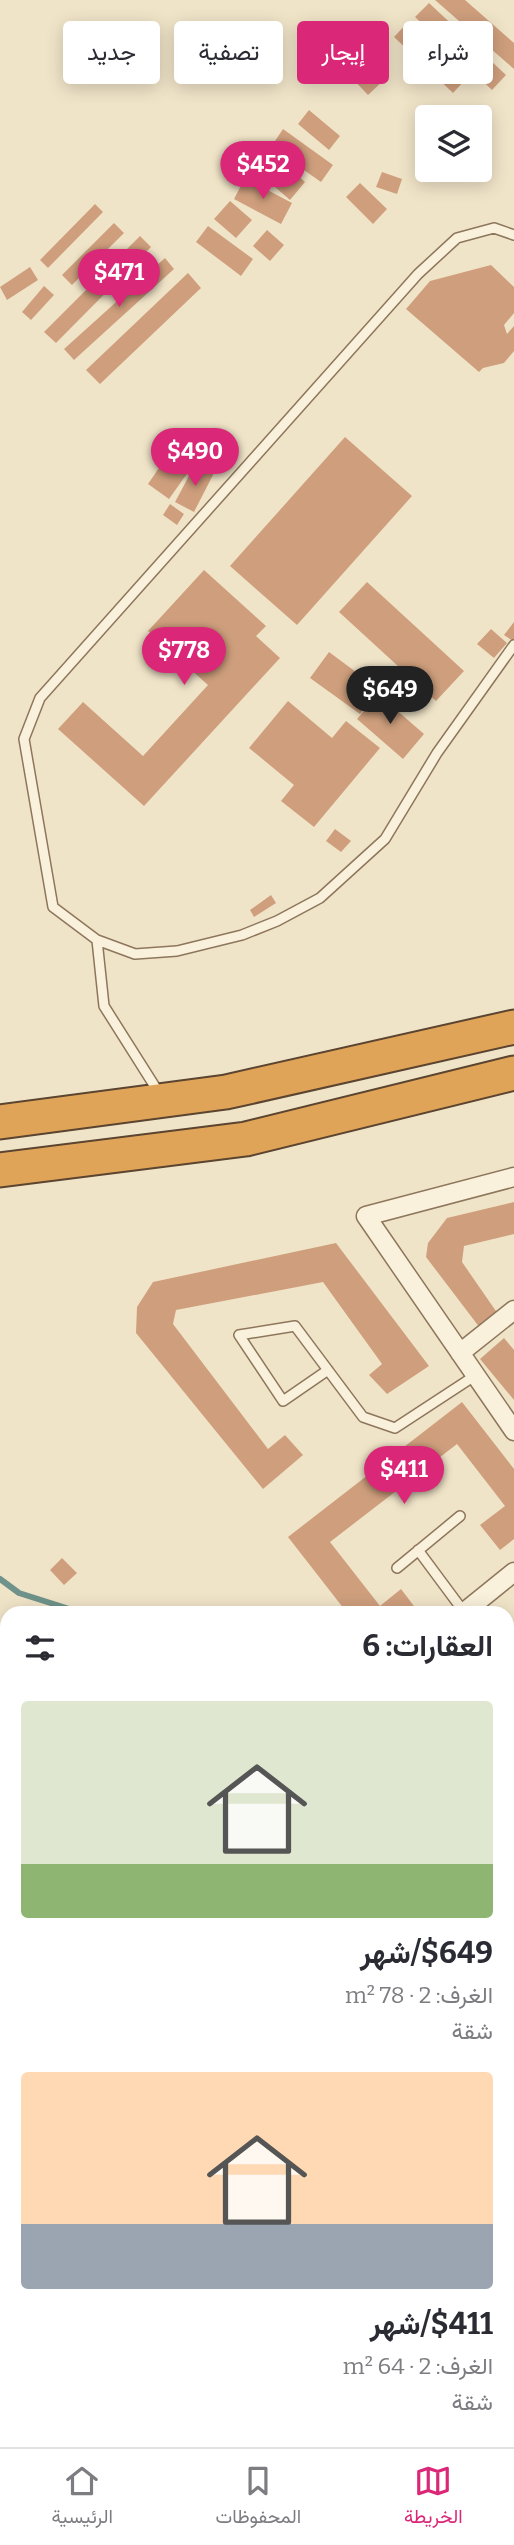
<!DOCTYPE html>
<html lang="ar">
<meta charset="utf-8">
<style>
body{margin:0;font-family:Bitter,Vazirmatn,serif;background:#f7f7f7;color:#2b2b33;direction:rtl;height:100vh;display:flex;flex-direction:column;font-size:26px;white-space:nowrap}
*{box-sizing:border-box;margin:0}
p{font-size:23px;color:#7c7c81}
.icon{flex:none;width:38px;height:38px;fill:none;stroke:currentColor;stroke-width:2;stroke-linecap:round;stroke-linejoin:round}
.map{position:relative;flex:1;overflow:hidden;direction:ltr}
.sheet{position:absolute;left:0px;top:1606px;width:514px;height:842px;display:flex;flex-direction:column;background:#fff;border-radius:21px 21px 0 0;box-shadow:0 4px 18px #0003;direction:rtl}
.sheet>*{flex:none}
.top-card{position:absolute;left:21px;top:21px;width:472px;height:63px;direction:rtl;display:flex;gap:14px}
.tools{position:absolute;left:415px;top:105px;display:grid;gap:14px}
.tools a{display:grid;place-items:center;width:77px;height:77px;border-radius:7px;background:#fff;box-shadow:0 4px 18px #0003;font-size:35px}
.price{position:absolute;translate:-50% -60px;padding:0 16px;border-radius:24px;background:#db2777;color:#fff;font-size:23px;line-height:46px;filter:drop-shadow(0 2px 4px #0008)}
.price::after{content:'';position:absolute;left:50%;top:42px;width:21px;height:16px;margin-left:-10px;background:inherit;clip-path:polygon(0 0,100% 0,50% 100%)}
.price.selected{background:#222;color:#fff}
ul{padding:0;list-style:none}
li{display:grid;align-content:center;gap:14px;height:371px;padding:0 21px}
li span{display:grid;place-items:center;height:217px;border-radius:7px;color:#555}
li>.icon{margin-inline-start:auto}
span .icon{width:126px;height:126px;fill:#fffc;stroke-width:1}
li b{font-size:30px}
h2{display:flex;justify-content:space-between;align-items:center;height:84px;padding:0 21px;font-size:30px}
.tag{padding:0 24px;border-radius:7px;background:#fff;box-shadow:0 4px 18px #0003;font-size:24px;line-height:63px}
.tag.selected{background:#db2777;color:#fff}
.tab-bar{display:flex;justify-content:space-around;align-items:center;height:98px;border-top:2px solid #e1e1e2;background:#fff;font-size:19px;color:#7c7c81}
.tab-bar a{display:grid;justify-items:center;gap:4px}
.tab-bar .selected{color:#db2777}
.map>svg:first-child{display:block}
</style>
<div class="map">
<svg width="514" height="2447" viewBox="0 0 514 2447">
<rect width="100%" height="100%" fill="#f0e4c8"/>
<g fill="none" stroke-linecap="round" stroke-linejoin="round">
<path stroke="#6f938a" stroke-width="6" d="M 0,1579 L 19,1593 L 85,1614
M 467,2441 L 473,2447"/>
</g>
<path fill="#cf9f7d" d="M 435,0 L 465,0 L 514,43 L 514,69 Z
M 429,3 L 506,75 L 492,90 L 415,17 Z
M 408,22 L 467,78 L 453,93 L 394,37 Z
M 366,60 L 385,79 L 368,95 L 350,76 Z
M 309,110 L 340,136 L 329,150 L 298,124 Z
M 283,129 L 333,165 L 321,182 L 271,147 Z
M 269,150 L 305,182 L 290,200 L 253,168 Z
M 382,172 L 402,179 L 397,194 L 376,187 Z
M 245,178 L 292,203 L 281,224 L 234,199 Z
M 360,183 L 387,209 L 373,224 L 346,197 Z
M 230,201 L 252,220 L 236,238 L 214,219 Z
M 95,204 L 103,212 L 48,268 L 40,260 Z
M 114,223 L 124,233 L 72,285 L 62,275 Z
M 208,226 L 253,259 L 241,276 L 196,242 Z
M 267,230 L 284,245 L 270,261 L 253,246 Z
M 140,236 L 151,247 L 56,343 L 44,332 Z
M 165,258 L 174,269 L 74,360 L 64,349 Z
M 491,265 L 514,287 L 514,313 L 504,325 L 507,334 L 514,326 L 514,351 L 504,363 L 483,368 L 479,372 L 406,309 L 430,281 Z
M 30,267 L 38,280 L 7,300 L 0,287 Z
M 188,273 L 201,288 L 100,384 L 86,370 Z
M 44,286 L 54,295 L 31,320 L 22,312 Z
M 345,437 L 412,496 L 297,625 L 230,566 Z
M 174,446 L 196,461 L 169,499 L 148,484 Z
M 196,463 L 214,473 L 194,512 L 175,502 Z
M 170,504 L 184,514 L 177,525 L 163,515 Z
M 204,570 L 266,626 L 256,636 L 280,658 L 144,806 L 58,729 L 83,702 L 143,756 L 208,685 L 148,631 Z
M 367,582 L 464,671 L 436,701 L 339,612 Z
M 514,622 L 514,639 L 513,641 L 504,635 Z
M 491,629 L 507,643 L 494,658 L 477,644 Z
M 329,652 L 379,689 L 360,714 L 310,678 Z
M 378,694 L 424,734 L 403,759 L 357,719 Z
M 288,701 L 332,738 L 346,721 L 380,748 L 314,827 L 281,801 L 294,785 L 249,748 Z
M 335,829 L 351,841 L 341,852 L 326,841 Z
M 271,895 L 276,903 L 254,917 L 250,910 Z
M 514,1202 L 514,1234 L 464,1246 L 462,1262 L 498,1314 L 480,1328 L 426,1257 L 428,1243 L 447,1218 Z
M 336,1243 L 429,1366 L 387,1394 L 369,1375 L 382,1364 L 323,1282 L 176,1310 L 173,1324 L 268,1449 L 285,1435 L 303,1455 L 263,1489 L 136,1333 L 137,1307 L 153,1282 Z
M 504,1338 L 514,1350 L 514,1400 L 480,1359 Z
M 462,1402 L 514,1469 L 514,1539 L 500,1550 L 480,1525 L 505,1506 L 457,1444 L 330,1542 L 380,1606 L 401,1589 L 417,1610 L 412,1614 L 348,1614 L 288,1537 Z
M 62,1558 L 77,1573 L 64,1585 L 50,1570 Z
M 514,1747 L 514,1784 L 508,1789 L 508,1752 Z
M 508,2017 L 511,2026 L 514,2025 L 514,2052 L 508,2055 Z
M 508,2228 L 514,2238 L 514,2244 L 508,2248 Z
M 514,2309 L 514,2331 L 508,2321 L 508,2313 Z
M 514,2356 L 514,2369 L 508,2373 L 508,2360 Z"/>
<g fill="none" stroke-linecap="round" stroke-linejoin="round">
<defs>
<path id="lane" d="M 514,235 L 494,228 L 457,238 L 418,274 L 40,698 L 24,739 L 53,907 L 97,940 L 135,954 L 177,951 L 242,935 L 277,921 L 320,898 L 385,839 L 437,753 L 514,645
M 97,940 L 104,1006 L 159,1093
M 328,1370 L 283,1401 L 239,1335 L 295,1326 L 363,1417 L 395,1428 L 476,1375
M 418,1550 L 464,1612
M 397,1568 L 460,1516
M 508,1647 L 514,1655
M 508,1697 L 514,1692
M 188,2441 L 195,2447"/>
<path id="street" d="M 514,1177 L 366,1216 L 514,1431
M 460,1353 L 514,1310
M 462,1614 L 514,1572
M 508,1812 L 514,1808
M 0,1834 L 7,1965 L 2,1995 L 7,2036
M 508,1838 L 514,1858
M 512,2179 L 514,2182
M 0,2340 L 7,2330
M 164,2447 L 164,2441"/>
<path id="secondary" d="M 0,2166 L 7,2169
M 285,2441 L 293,2447"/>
<path id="highway" d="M 0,1122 L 226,1092 L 514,1027
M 0,1170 L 246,1139 L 514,1073"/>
</defs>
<use href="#lane" stroke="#8d765c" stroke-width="12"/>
<use href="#street" stroke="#8d765c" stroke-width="21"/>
<use href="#secondary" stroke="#6f573f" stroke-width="30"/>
<use href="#highway" stroke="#5b4430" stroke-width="37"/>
<use href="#lane" stroke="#faf1dc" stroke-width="9"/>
<use href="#street" stroke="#faf1dc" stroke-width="18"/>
<use href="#secondary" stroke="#faf1dc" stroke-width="26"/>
<use href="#highway" stroke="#e0a458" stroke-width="33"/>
</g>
</svg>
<div class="tools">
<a><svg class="icon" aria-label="layers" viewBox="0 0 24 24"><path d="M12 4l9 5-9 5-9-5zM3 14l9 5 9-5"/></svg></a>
</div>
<b class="price" style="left:263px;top:201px">$452</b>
<b class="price" style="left:119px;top:309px">$471</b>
<b class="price" style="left:195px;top:488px">$490</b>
<b class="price" style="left:184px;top:687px">$778</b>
<b class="price selected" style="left:390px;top:726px">$649</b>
<b class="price" style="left:404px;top:1506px">$411</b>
<div class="top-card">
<a class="tag">شراء</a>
<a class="tag selected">إيجار</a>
<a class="tag">تصفية</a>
<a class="tag">جديد</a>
</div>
<section class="sheet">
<h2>العقارات: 6<svg class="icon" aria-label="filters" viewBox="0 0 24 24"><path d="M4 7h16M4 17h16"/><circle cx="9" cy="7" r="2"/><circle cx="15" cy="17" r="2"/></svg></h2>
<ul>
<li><span style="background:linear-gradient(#dfe7d0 75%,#8fb573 0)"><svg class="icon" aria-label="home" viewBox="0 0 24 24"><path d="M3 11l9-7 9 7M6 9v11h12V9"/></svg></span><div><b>$649/شهر</b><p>الغرف: 2 · 78 m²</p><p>شقة</p></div></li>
<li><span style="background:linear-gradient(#ffd9b3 70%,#9aa5b1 0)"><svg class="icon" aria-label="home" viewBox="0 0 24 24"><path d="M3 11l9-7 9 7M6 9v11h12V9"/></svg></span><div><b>$411/شهر</b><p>الغرف: 2 · 64 m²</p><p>شقة</p></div></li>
</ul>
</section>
</div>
<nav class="tab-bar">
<a class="selected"><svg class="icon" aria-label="map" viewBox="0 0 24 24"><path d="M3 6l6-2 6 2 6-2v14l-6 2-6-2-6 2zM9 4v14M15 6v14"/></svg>الخريطة</a>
<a><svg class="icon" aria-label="saved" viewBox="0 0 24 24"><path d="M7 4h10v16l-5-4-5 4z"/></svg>المحفوظات</a>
<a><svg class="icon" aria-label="home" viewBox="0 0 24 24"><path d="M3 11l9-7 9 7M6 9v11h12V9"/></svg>الرئيسية</a>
</nav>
